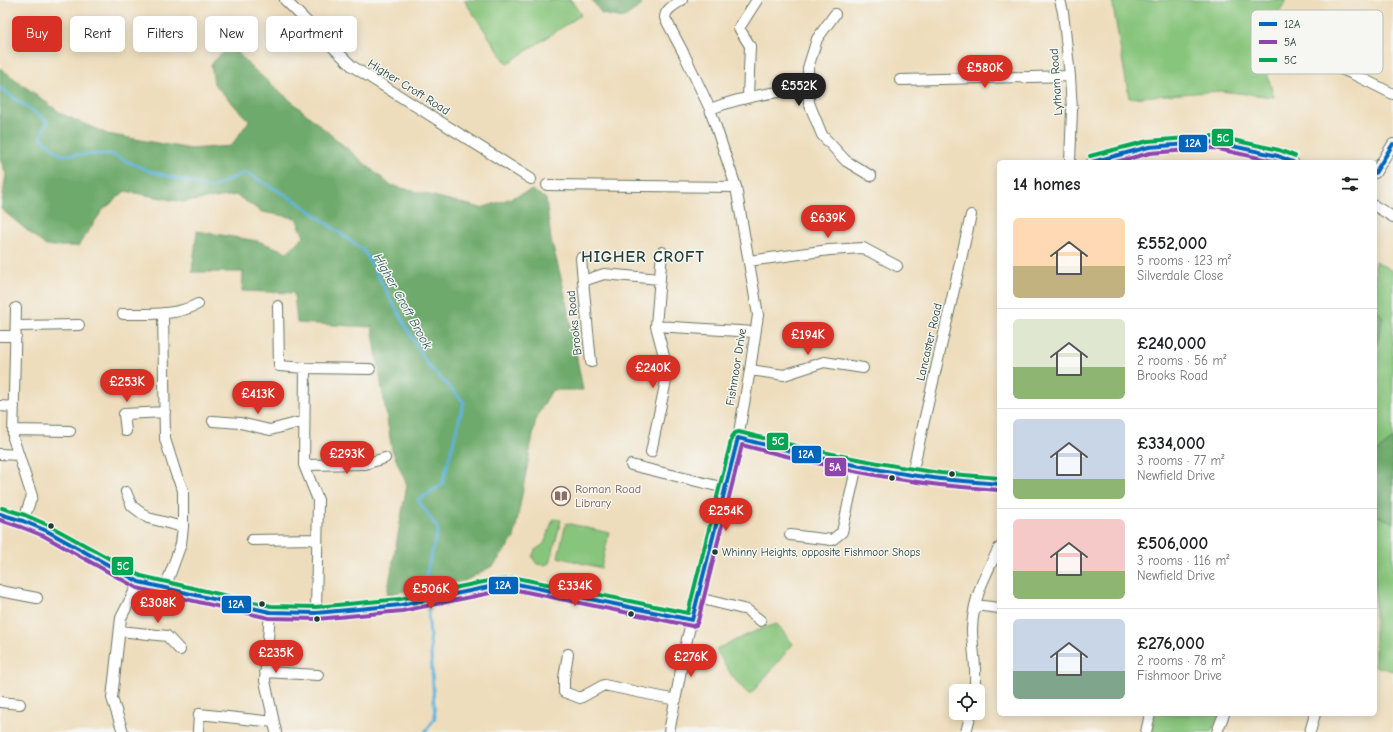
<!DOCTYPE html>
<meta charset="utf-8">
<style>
body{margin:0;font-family:"Comic Neue",sans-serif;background:#f6f6f6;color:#202124;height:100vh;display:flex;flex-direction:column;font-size:15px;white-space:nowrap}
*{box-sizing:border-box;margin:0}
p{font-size:13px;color:#757577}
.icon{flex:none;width:22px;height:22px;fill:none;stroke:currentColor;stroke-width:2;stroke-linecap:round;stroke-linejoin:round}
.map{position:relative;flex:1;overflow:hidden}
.details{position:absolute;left:997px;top:160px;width:380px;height:556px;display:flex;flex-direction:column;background:#fff;border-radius:6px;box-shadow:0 2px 10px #0003}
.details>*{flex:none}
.banner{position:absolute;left:12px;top:16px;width:380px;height:36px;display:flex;gap:8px}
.controls{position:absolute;left:949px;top:684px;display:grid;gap:8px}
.controls a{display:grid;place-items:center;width:36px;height:36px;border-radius:6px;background:#fff;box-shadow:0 2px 10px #0003;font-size:20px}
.price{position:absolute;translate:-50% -34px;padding:0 9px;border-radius:14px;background:#d93025;color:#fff;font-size:13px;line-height:26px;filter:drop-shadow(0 1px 2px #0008)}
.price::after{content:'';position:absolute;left:50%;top:24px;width:12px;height:9px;margin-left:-6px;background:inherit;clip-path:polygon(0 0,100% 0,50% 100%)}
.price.on{background:#222;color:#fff}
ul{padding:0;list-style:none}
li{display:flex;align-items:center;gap:12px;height:100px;padding:0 16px}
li+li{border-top:1px solid #e0e0e0}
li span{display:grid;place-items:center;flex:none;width:112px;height:80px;border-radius:6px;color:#555}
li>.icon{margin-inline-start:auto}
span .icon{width:48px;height:48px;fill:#fffc;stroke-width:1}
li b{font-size:17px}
h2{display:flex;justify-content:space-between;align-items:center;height:48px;padding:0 16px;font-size:17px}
.pill{padding:0 14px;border-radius:6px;background:#fff;box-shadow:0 2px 10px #0003;font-size:14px;line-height:36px}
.pill.on{background:#d93025;color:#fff}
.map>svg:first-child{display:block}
</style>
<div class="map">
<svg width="1393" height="732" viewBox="0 0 1393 732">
<rect width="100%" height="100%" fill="#f6f6f2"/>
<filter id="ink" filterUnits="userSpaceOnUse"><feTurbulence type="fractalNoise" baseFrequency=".025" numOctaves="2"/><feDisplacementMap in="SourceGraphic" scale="8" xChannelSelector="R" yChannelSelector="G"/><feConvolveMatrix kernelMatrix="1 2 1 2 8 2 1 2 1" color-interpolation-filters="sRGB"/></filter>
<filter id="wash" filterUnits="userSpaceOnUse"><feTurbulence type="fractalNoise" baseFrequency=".012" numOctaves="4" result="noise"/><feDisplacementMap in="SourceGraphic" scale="16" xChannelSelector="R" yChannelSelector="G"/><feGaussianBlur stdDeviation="0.9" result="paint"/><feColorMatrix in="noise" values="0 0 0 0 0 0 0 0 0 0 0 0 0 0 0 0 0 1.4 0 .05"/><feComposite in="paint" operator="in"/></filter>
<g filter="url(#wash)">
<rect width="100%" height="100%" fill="#eeddbc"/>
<path fill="#88c57c" stroke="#548158" d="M 464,0 L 571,0 L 581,15 L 507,64 Z
M 1112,0 L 1286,0 L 1286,2 L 1259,45 L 1274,97 L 1220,91 L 1129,98 Z
M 1375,261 L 1393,271 L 1393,671 L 1375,666 Z
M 553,519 L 561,520 L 550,563 L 544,565 L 537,564 L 532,557 L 535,550 L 544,544 Z
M 566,523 L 609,533 L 601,568 L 558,557 Z
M 777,624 L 793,644 L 750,695 C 734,681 726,668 716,649 L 760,629 Z
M 1155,714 L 1218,714 L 1212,732 L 1151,732 Z"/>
<path fill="#6eaa6c" stroke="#467450" d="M 592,0 L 638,0 L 642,5 L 623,18 L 602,14 Z
M 231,45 L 251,67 L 390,185 L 481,208 L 503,201 L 532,190 L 546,199 L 551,240 L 562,281 L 583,390 L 552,390 L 536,418 L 514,538 L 494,565 L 465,581 L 387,594 L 407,485 L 392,450 L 372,327 L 297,323 L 294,293 L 242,291 L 243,272 L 192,272 L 197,231 L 258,241 L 287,252 L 304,237 L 296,218 L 262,212 L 236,195 L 183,202 L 125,191 L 102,211 L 78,246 L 46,246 L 1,209 L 6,174 L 0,159 L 0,68 L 62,114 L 107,134 L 191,149 L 231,146 L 249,121 L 214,84 L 211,64 Z
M 1375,308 L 1383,317 L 1375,353 Z
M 1393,439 L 1393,522 L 1375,515 L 1375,453 Z"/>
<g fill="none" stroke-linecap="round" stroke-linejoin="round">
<path stroke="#60b3dc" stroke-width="3" d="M 0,88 L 47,121 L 41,137 L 61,155 L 111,154 L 149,171 L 212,188 L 245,172 L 298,202 L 364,251 L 427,364 L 464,402 L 442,485 L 418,500 L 438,529 L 426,575 L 435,718 L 425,732"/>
</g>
</g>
<g filter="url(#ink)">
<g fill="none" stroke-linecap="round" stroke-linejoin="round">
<defs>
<path id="minor" d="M 285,0 L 352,66 L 531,179
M 1060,0 L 1063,12 L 1070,76 L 1072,110 L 1070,162
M 835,14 L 817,39 L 808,68 L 809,103 L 822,135 L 846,161 L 871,176
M 1305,54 L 1353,74 L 1393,94
M 900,80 L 1070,76
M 748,97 L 750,46 L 739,28 L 757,0
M 710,109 C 742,97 774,91 809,89
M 1092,162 L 1149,147 L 1214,142 L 1278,156 L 1293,162
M 1375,173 L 1393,144
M 547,185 L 736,187
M 1375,206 L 1393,217
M 662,252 L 656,326 L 755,332
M 581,258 L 583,281 L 604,274 L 660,279
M 749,261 L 829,250 L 863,248 L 897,266
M 583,281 L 591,362
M 278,306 L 279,366 L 305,368 L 370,369
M 16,308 L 13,438 L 32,496 L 23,521
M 163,313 L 165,439 L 176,474 L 183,490 L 183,527 L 181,544 L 165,588
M 123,314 C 147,314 176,316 198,304
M 17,326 L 79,325
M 0,336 L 16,336
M 305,368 L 304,465 L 318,500 L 316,613
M 750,370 L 784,375 L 824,362 L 863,368
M 0,406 L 14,407
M 213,421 L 240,423 L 270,430 L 304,421
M 13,430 L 70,431
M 126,431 L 124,414 L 165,412
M 738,438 C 805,455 873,470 941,479 C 960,481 980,482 999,484
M 651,452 L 668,371 L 656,326
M 0,454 L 19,455
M 304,465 L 365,464 L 385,458
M 631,465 L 725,488
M 912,474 L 971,215
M 126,492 L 132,506 L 148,518 L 183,527
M 0,514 L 23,521 L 47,531 L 139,582 L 270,612 L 316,613 L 401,605 L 494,586 L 517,584 L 692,620
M 790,535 L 832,540 L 842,532 L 857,465
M 252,540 L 317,539
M 0,591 L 37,598
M 698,598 L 747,610 L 761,621
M 975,605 L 999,608
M 270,612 L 265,681 L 276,732
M 120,631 L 167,636 L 180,650
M 568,654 L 564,678 L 564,692 L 580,698 L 604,685 L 676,700
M 265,672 L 318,675
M 974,691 C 978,670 972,650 972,629 C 973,598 985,575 999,548
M 0,702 L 20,704
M 123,732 L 112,698 L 121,618 L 139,582
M 198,732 L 199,714 L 274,722
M 669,732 L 687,639 L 738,438 L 750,370 L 758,315 L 736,187 L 710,109 L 684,54 L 665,18 C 665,9 675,5 682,0
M 966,732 L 971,713
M 1146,732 L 1150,714
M 1217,732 L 1224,714
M 1310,732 L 1315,714"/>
</defs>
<use href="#minor" stroke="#677564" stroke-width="12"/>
<use href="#minor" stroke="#fff" stroke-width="10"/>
<defs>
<path id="bus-1" d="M 1092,162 L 1149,147 L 1214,142 L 1278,156 L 1293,162
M 1375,173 L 1393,144
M 0,514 L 23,521 L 47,531 L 139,582 L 270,612 L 316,613 L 401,605 L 494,586 L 517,584 L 692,620 L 738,438 C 805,455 873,471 941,479 C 960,481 980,482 999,484"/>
<path id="bus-2" d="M 1116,162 L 1150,153 L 1214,148 L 1277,162
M 0,520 L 21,527 L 44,536 L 137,588 L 269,618 L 317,619 L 402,611 L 495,592 L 517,590 L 692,626 L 696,625 L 698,621 L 742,445 C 808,462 874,477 940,485 C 960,487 979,488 998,490"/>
<path id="bus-3" d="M 1090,156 L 1148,141 L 1214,136 L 1279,150 L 1295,156
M 2,508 L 25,515 L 50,526 L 141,576 L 271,606 L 316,607 L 400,599 L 493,580 L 517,578 L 688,613 L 732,437 L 735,433 L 739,432 C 806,449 873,464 941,473 C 960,475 980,476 999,478"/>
</defs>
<use href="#bus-1" stroke="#f6f6f2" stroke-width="7"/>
<use href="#bus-2" stroke="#f6f6f2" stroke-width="7"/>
<use href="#bus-3" stroke="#f6f6f2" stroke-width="7"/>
<use href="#bus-1" stroke="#0065bd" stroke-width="4"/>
<use href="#bus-2" stroke="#8e44ad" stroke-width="4"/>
<use href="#bus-3" stroke="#00a651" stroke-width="4"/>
</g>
</g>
<defs>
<symbol id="library-ring" viewBox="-11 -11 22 22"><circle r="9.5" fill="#f6f6f2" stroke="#8d6e63" stroke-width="1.5"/><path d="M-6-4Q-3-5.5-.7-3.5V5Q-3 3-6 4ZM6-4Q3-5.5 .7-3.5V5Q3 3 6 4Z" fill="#8d6e63"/></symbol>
</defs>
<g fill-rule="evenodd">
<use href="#library-ring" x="550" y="485" width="22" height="22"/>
</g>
<g fill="#1f3d34" stroke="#f6f6f2" stroke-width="1.5">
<circle cx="952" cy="474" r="3.5"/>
<circle cx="892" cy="478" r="3.5"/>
<circle cx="51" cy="526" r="3.5"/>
<circle cx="715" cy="552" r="3.5"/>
<circle cx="262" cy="604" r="3.5"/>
<circle cx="631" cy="614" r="3.5"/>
<circle cx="317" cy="619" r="3.5"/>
</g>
<g text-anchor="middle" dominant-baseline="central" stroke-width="3" stroke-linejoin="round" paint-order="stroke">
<g font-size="11" fill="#1f3d34" stroke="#f6f6f2" text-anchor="start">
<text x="722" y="552">Whinny Heights, opposite Fishmoor Shops</text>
</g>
<g font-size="12" fill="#1f3d34" stroke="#f6f6f2">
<text transform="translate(1056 82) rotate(-94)">Lytham Road</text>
<text transform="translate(409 87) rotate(32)">Higher Croft Road</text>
<text transform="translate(574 323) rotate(-96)">Brooks Road</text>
<text transform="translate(929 342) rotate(-77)">Lancaster Road</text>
<text transform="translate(736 367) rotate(-81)">Fishmoor Drive</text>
</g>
<g font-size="12" fill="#785e54" stroke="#f6f6f2" text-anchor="start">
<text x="575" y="489">Roman Road<tspan x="575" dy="14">Library</tspan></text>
</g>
<g font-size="13" font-style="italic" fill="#2f5a5e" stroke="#f6f6f2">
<text transform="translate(403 301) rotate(61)">Higher Croft Brook</text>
</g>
<g font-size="16" font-weight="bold" letter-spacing="1" fill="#1f3d34" stroke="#f6f6f2">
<text x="643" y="257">HIGHER CROFT</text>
</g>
</g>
<rect x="1251" y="10" width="132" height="64" rx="6" fill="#f6f6f2" stroke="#b6beb9" stroke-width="1"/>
<rect x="1259" y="22" width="18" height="4" fill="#0065bd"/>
<rect x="1259" y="40" width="18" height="4" fill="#8e44ad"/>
<rect x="1259" y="58" width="18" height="4" fill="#00a651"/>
<g font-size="11" fill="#1f3d34">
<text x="1284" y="28">12A</text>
<text x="1284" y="46">5A</text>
<text x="1284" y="64">5C</text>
</g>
<g stroke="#f6f6f2" stroke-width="1.5">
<rect x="1211" y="128" width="23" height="19" rx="4" fill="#00a651"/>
<rect x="1178" y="134" width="30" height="19" rx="4" fill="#0065bd"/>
<rect x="766" y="432" width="23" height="19" rx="4" fill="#00a651"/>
<rect x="791" y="445" width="31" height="19" rx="4" fill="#0065bd"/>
<rect x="824" y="457" width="23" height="20" rx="4" fill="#8e44ad"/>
<rect x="111" y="556" width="23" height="20" rx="4" fill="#00a651"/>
<rect x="488" y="576" width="31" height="19" rx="4" fill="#0065bd"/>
<rect x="221" y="595" width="31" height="19" rx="4" fill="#0065bd"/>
</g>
<g font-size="11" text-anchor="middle" font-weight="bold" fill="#fff">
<text x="1223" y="142">5C</text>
<text x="1193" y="147">12A</text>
<text x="778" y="445">5C</text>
<text x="806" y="458">12A</text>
<text x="835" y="471">5A</text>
<text x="123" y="570">5C</text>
<text x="503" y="589">12A</text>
<text x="236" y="608">12A</text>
</g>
</svg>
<div class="controls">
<a><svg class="icon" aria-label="locate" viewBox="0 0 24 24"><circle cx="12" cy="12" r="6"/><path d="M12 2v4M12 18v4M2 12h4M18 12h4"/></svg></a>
</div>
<b class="price" style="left:985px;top:89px">£580K</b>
<b class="price on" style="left:799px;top:107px">£552K</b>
<b class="price" style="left:828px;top:239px">£639K</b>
<b class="price" style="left:808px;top:356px">£194K</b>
<b class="price" style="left:653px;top:389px">£240K</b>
<b class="price" style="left:127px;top:403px">£253K</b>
<b class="price" style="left:258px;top:415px">£413K</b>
<b class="price" style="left:347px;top:475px">£293K</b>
<b class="price" style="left:726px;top:532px">£254K</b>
<b class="price" style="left:575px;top:607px">£334K</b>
<b class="price" style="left:431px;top:610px">£506K</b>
<b class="price" style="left:158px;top:624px">£308K</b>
<b class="price" style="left:276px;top:674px">£235K</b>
<b class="price" style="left:691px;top:678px">£276K</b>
<div class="banner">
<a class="pill on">Buy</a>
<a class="pill">Rent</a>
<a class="pill">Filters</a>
<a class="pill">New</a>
<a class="pill">Apartment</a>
</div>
<section class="details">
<h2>14 homes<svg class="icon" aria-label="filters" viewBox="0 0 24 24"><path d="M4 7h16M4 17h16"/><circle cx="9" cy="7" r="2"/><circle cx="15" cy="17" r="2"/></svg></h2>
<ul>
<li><span style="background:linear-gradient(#ffd9b3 60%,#c2b280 0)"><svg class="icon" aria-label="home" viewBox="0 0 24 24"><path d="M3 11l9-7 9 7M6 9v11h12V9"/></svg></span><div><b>£552,000</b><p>5 rooms · 123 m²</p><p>Silverdale Close</p></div></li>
<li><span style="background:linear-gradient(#dfe7d0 60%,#8fb573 0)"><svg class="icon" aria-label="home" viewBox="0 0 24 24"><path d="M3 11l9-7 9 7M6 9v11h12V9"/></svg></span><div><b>£240,000</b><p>2 rooms · 56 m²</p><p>Brooks Road</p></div></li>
<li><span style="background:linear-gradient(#c9d6e8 75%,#8fb573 0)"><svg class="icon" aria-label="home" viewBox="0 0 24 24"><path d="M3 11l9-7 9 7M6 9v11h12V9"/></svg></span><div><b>£334,000</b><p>3 rooms · 77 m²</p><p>Newfield Drive</p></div></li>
<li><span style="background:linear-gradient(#f6c9c9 65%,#8fb573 0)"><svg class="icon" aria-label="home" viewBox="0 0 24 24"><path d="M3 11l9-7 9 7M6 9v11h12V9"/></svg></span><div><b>£506,000</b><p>3 rooms · 116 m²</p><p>Newfield Drive</p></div></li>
<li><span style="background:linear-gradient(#c9d6e8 65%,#7fa58c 0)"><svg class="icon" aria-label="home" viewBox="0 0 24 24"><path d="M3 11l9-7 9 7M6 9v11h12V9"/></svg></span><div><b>£276,000</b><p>2 rooms · 78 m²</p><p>Fishmoor Drive</p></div></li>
</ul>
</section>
</div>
